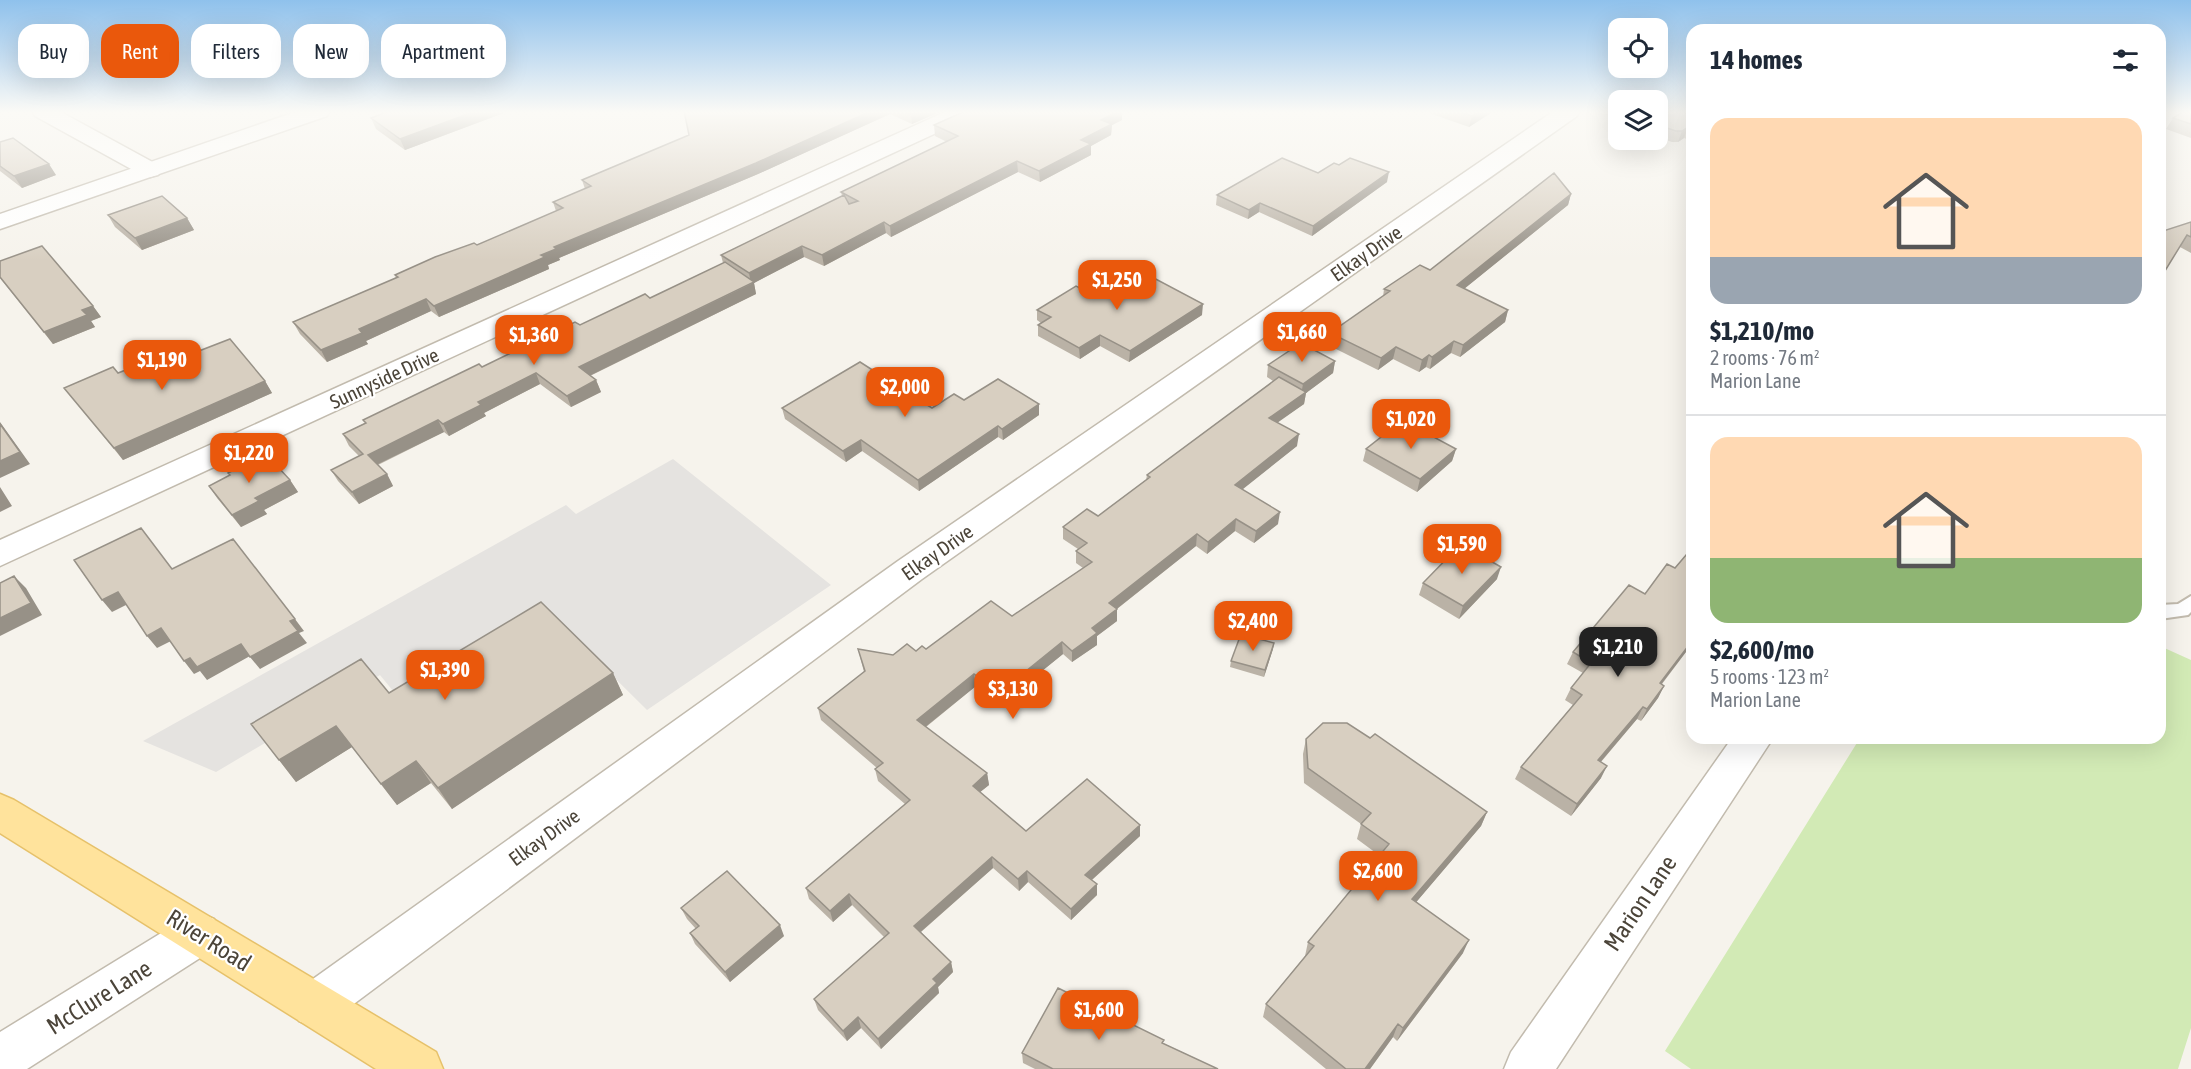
<!DOCTYPE html>
<meta charset="utf-8">
<style>
body{margin:0;font-family:"Asap Condensed",sans-serif;background:#f6f6f7;color:#1f2937;height:100vh;display:flex;flex-direction:column;font-size:22px;white-space:nowrap}
*{box-sizing:border-box;margin:0}
p{font-size:20px;color:#747a83}
.icon{flex:none;width:33px;height:33px;fill:none;stroke:currentColor;stroke-width:2;stroke-linecap:round;stroke-linejoin:round}
.map{position:relative;flex:1;overflow:hidden}
.panel{position:absolute;left:1686px;top:24px;width:480px;height:720px;display:flex;flex-direction:column;background:#fff;border-radius:18px;box-shadow:0 6px 24px #0002}
.panel>*{flex:none}
.banner{position:absolute;left:18px;top:24px;width:570px;height:54px;display:flex;gap:12px}
.controls{position:absolute;left:1608px;top:18px;display:grid;gap:12px}
.controls a{display:grid;place-items:center;width:60px;height:60px;border-radius:12px;background:#fff;box-shadow:0 6px 24px #0002;font-size:30px}
.price{position:absolute;translate:-50% -51px;padding:0 14px;border-radius:12px;background:#ea580c;color:#fff;font-size:20px;line-height:39px;filter:drop-shadow(0 2px 3px #0008)}
.price::after{content:'';position:absolute;left:50%;top:36px;width:18px;height:14px;margin-left:-9px;background:inherit;clip-path:polygon(0 0,100% 0,50% 100%)}
.price.active{background:#222;color:#fff}
ul{padding:0;list-style:none}
li{display:grid;align-content:center;gap:12px;height:318px;padding:0 24px}
li+li{border-top:2px solid #e0e1e3}
li span{display:grid;place-items:center;height:186px;border-radius:18px;color:#555}
li>.icon{margin-inline-start:auto}
span .icon{width:108px;height:108px;fill:#fffc;stroke-width:1}
li b{font-size:26px}
h2{display:flex;justify-content:space-between;align-items:center;height:72px;padding:0 24px;font-size:26px}
.tag{padding:0 21px;border-radius:18px;background:#fff;box-shadow:0 6px 24px #0002;font-size:21px;line-height:54px}
.tag.active{background:#ea580c;color:#fff}
.map>svg:first-child{display:block}
</style>
<div class="map">
<svg width="2191" height="1069" viewBox="0 0 2191 1069">
<rect width="100%" height="100%" fill="#f6f3ec"/>
<path fill="#d2eab5" d="M 2160,646 L 2191,660 L 2191,1028 L 2178,1069 L 1691,1069 L 1665,1051 L 1860,738 L 2160,738 Z"/>
<path fill="#e5e3e0" d="M 673,459 L 831,585 L 647,710 L 545,609 L 398,697 L 380,675 L 216,772 L 143,741 L 566,505 L 576,514 Z"/>
<g fill="none" stroke-linecap="round" stroke-linejoin="round">
<defs>
<path id="service" d="M 2191,596 L 2191,612 L 2188,615 L 2160,619 L 2160,605 L 2178,604 Z"/>
<path id="minor" d="M 32,111 L 59,111 L 158,165 L 162,170 L 158,175 L 150,177 L 142,175 L 35,116 Z
M 947,111 L 976,111 L 973,116 L 0,566 L 0,540 Z
M 1554,111 L 1580,111 L 1577,116 L 922,579 L 331,1021 L 315,1027 L 299,1021 L 292,1005 L 299,989 L 898,561 Z
M 1732,738 L 1773,738 L 1556,1069 L 1504,1069 L 1511,1052 Z
M 199,913 L 214,919 L 221,934 L 214,949 L 27,1069 L 0,1069 L 0,1032 L 184,919 Z"/>
<path id="tertiary" d="M 298,111 L 330,111 L 327,116 L 0,229 L 0,214 Z"/>
<path id="primary" d="M 0,794 L 14,800 L 436,1052 L 443,1069 L 376,1069 L 0,833 Z"/>
</defs>
<use href="#service" stroke="#c2bbae" stroke-width="4"/>
<use href="#minor" stroke="#c2bbae" stroke-width="3"/>
<use href="#tertiary" stroke="#c2bbae" stroke-width="3"/>
<use href="#primary" stroke="#e6c16a" stroke-width="3"/>
<use href="#service" fill="#fff" fill-rule="evenodd"/>
<use href="#minor" fill="#fff" fill-rule="evenodd"/>
<use href="#tertiary" fill="#fff" fill-rule="evenodd"/>
<use href="#primary" fill="#ffe39c" fill-rule="evenodd"/>
</g>
<path fill="#bab2a6" d="M 389,111 L 509,111 L 405,150 L 376,129 L 371,118 Z
M 684,111 L 942,111 L 912,124 L 890,114 L 758,174 L 559,258 L 560,260 L 548,265 L 549,269 L 439,317 L 431,311 L 366,341 L 368,344 L 327,362 L 300,334 L 293,322 L 396,278 L 395,275 L 477,245 L 556,211 L 553,202 L 585,189 L 582,180 L 689,135 Z
M 1423,111 L 1494,111 L 1469,127 Z
M 1658,111 L 1692,111 L 1692,139 L 1690,140 L 1684,138 L 1678,142 L 1672,142 L 1658,137 Z
M 2191,111 L 2191,138 L 2166,129 L 2173,118 Z
M 1122,120 L 1112,125 L 1111,135 L 1091,146 L 1091,155 L 1040,182 L 1018,172 L 891,237 L 886,233 L 824,266 L 804,257 L 754,283 L 756,294 L 590,376 L 596,380 L 601,392 L 571,407 L 540,384 L 484,413 L 486,416 L 449,436 L 444,432 L 378,465 L 387,474 L 393,486 L 359,504 L 338,481 L 331,470 L 359,456 L 349,446 L 343,434 L 365,423 L 363,420 L 482,367 L 580,325 L 650,298 L 723,263 L 721,255 L 842,196 L 841,192 L 947,142 L 935,136 L 934,125 Z
M 0,142 L 56,175 L 22,188 L 0,171 Z
M 1318,173 L 1387,182 L 1312,236 L 1259,212 L 1248,219 L 1216,205 L 1217,195 Z
M 1571,194 L 1568,205 L 1464,289 L 1508,310 L 1505,322 L 1460,357 L 1451,353 L 1430,369 L 1426,367 L 1419,372 L 1393,359 L 1378,370 L 1328,345 L 1330,333 L 1383,297 L 1384,289 L 1430,270 Z
M 108,215 L 187,218 L 194,230 L 142,250 L 115,227 Z
M 2191,222 L 2191,253 L 2180,247 Z
M 0,261 L 93,306 L 101,317 L 91,321 L 95,327 L 53,344 L 0,278 Z
M 1090,293 L 1202,315 L 1129,362 L 1100,346 L 1080,359 L 1038,336 L 1038,325 L 1041,323 L 1037,320 L 1037,310 Z
M 173,361 L 265,381 L 272,393 L 123,460 L 64,388 L 118,373 Z
M 1335,361 L 1333,373 L 1306,393 L 1304,404 L 1277,422 L 1297,446 L 1242,489 L 1278,524 L 1254,543 L 1235,531 L 1207,554 L 1196,546 L 1117,609 L 1117,621 L 1097,636 L 1097,645 L 1072,662 L 1063,654 L 1000,705 L 976,686 L 926,727 L 987,773 L 989,785 L 980,792 L 1026,831 L 1140,825 L 1140,836 L 1092,880 L 1097,884 L 1097,895 L 1071,920 L 1028,882 L 1019,891 L 993,868 L 921,932 L 951,962 L 953,972 L 938,987 L 939,993 L 881,1049 L 861,1028 L 847,1041 L 818,1010 L 814,999 L 884,937 L 852,905 L 833,922 L 809,899 L 806,888 L 905,804 L 878,781 L 875,769 L 877,768 L 821,720 L 818,708 L 864,672 L 858,649 L 893,655 L 926,649 L 1012,616 L 1083,568 L 1076,563 L 1076,551 L 1078,549 L 1063,539 L 1063,527 L 1098,516 L 1146,480 L 1147,475 L 1273,381 L 1267,377 L 1268,365 Z
M 964,400 L 1039,415 L 1003,440 L 998,437 L 919,491 L 862,451 L 846,462 L 785,419 L 782,408 L 932,408 Z
M 1414,432 L 1456,449 L 1452,461 L 1417,492 L 1363,461 L 1366,449 Z
M 290,480 L 298,492 L 264,510 L 267,514 L 241,527 L 217,498 L 209,486 Z
M 1692,548 L 1692,644 L 1662,684 L 1664,686 L 1658,698 L 1641,721 L 1637,719 L 1601,762 L 1601,778 L 1571,816 L 1515,779 L 1521,767 L 1573,705 L 1565,700 L 1571,688 L 1583,673 L 1567,664 L 1573,652 L 1675,568 Z
M 1497,579 L 1459,619 L 1419,595 L 1423,583 Z
M 1274,643 L 1273,649 L 1264,677 L 1230,667 L 1231,661 Z
M 613,673 L 623,695 L 452,809 L 431,783 L 397,805 L 352,747 L 296,782 L 279,760 L 389,693 Z
M 1370,738 L 1487,812 L 1481,826 L 1416,902 L 1463,953 L 1397,1041 L 1393,1037 L 1370,1069 L 1326,1069 L 1263,1017 L 1266,1004 L 1305,956 L 1308,942 L 1380,856 L 1357,839 L 1361,824 L 1304,783 L 1303,754 L 1306,739 Z
M 681,908 L 784,936 L 730,982 L 695,944 L 690,933 L 696,929 L 687,919 Z
M 1163,1043 L 1218,1069 L 1035,1069 L 1023,1063 L 1022,1053 Z"/>
<path fill="#979187" d="M 476,111 L 509,111 L 405,150 L 400,139 Z
M 871,111 L 890,111 L 890,114 L 758,174 L 559,258 L 560,260 L 548,265 L 549,269 L 439,317 L 434,306 L 541,255 L 554,247 Z
M 916,111 L 942,111 L 912,124 L 911,114 Z
M 1119,111 L 1122,111 L 1122,120 L 1112,125 L 1111,135 L 1091,146 L 1091,155 L 1040,182 L 1039,171 L 1081,140 L 1101,120 Z
M 1480,111 L 1494,111 L 1469,127 L 1472,116 Z
M 1688,127 L 1684,138 L 1678,142 L 1682,131 Z
M 1017,161 L 1018,172 L 891,237 L 890,226 Z
M 49,164 L 56,175 L 22,188 L 14,176 Z
M 1389,172 L 1387,182 L 1312,236 L 1313,226 Z
M 1571,194 L 1568,205 L 1454,297 L 1457,285 Z
M 1260,203 L 1259,212 L 1248,219 L 1249,210 Z
M 187,218 L 194,230 L 142,250 L 135,238 Z
M 884,222 L 886,233 L 824,266 L 822,255 Z
M 802,246 L 804,257 L 754,283 L 756,294 L 583,379 L 579,367 L 751,284 L 749,273 Z
M 426,299 L 431,311 L 366,341 L 368,344 L 327,362 L 321,350 L 359,329 Z
M 1203,304 L 1202,315 L 1129,362 L 1130,351 Z
M 93,306 L 101,317 L 91,321 L 95,327 L 53,344 L 44,332 L 82,310 Z
M 1508,310 L 1505,322 L 1460,357 L 1463,345 Z
M 1100,335 L 1100,346 L 1080,359 L 1079,348 Z
M 1454,341 L 1451,353 L 1430,369 L 1432,357 Z
M 1396,347 L 1393,359 L 1378,370 L 1381,358 Z
M 1429,355 L 1426,367 L 1419,372 L 1422,360 Z
M 1335,361 L 1333,373 L 1306,393 L 1304,404 L 1267,430 L 1269,418 L 1301,395 L 1303,384 Z
M 536,373 L 540,384 L 484,413 L 486,416 L 449,436 L 443,424 L 478,402 Z
M 596,380 L 601,392 L 571,407 L 567,396 Z
M 265,381 L 272,393 L 123,460 L 114,448 Z
M 1039,404 L 1039,415 L 1003,440 L 1002,429 Z
M 438,420 L 444,432 L 374,466 L 368,455 Z
M 0,422 L 30,464 L 0,478 Z
M 998,426 L 998,437 L 919,491 L 918,480 Z
M 1299,434 L 1297,446 L 1233,497 L 1235,485 Z
M 861,440 L 862,451 L 846,462 L 843,451 Z
M 1456,449 L 1452,461 L 1417,492 L 1420,479 Z
M 387,474 L 393,486 L 359,504 L 352,492 Z
M 290,480 L 298,492 L 264,510 L 267,514 L 241,527 L 232,515 L 255,498 Z
M 0,487 L 12,506 L 0,512 Z
M 1280,512 L 1278,524 L 1254,543 L 1256,531 Z
M 1236,519 L 1235,531 L 1207,554 L 1208,542 Z
M 1197,534 L 1196,546 L 1109,615 L 1109,603 Z
M 1501,567 L 1497,579 L 1459,619 L 1463,606 Z
M 14,576 L 26,588 L 42,615 L 0,636 L 0,618 Z
M 118,592 L 128,604 L 112,612 L 102,600 Z
M 1117,609 L 1117,621 L 1097,636 L 1097,645 L 1072,662 L 1072,651 L 1092,628 Z
M 295,619 L 304,631 L 299,633 L 307,643 L 260,669 L 250,657 L 290,621 Z
M 161,628 L 171,641 L 157,648 L 147,636 Z
M 1692,641 L 1692,644 L 1653,695 L 1660,683 Z
M 1062,642 L 1063,654 L 1000,705 L 999,693 Z
M 1274,643 L 1273,649 L 1264,677 L 1265,670 Z
M 241,644 L 250,656 L 207,680 L 200,671 L 194,674 L 184,661 L 190,658 Z
M 613,673 L 623,695 L 452,809 L 438,788 Z
M 974,674 L 976,686 L 919,732 L 917,720 Z
M 1664,686 L 1658,698 L 1641,721 L 1647,709 Z
M 1643,707 L 1637,719 L 1592,772 L 1598,760 Z
M 336,726 L 352,747 L 296,782 L 279,760 Z
M 416,761 L 431,783 L 397,805 L 381,784 Z
M 1607,766 L 1601,778 L 1571,816 L 1577,804 Z
M 987,773 L 989,785 L 974,797 L 973,786 Z
M 1487,812 L 1481,826 L 1407,913 L 1412,899 Z
M 1140,825 L 1140,836 L 1085,886 L 1085,875 Z
M 992,857 L 993,868 L 916,936 L 914,926 Z
M 1027,871 L 1028,882 L 1019,891 L 1018,879 Z
M 1097,884 L 1097,895 L 1071,920 L 1071,909 Z
M 849,894 L 852,905 L 833,922 L 830,911 Z
M 780,925 L 784,936 L 730,982 L 725,972 Z
M 1469,940 L 1463,953 L 1397,1041 L 1403,1028 Z
M 951,962 L 953,972 L 938,987 L 939,993 L 881,1049 L 878,1039 L 933,979 Z
M 858,1017 L 861,1028 L 847,1041 L 843,1031 Z
M 1398,1024 L 1393,1037 L 1370,1069 L 1365,1069 Z"/>
<path fill="#d8cfc1" stroke="#979187" stroke-width="1.5" d="M 389,111 L 476,111 L 400,139 L 371,118 Z
M 684,111 L 871,111 L 756,163 L 554,247 L 556,249 L 541,255 L 545,257 L 434,306 L 426,299 L 359,329 L 362,333 L 321,350 L 293,322 L 398,277 L 395,275 L 435,257 L 474,243 L 477,245 L 563,208 L 553,202 L 591,186 L 582,180 L 689,135 Z
M 905,111 L 916,111 L 911,114 Z
M 965,111 L 1119,111 L 1101,120 L 1112,124 L 1081,140 L 1091,144 L 1039,171 L 1017,161 L 890,226 L 884,222 L 822,255 L 802,246 L 749,273 L 721,255 L 844,195 L 849,204 L 858,201 L 841,192 L 958,136 L 934,125 Z
M 1456,111 L 1480,111 L 1472,116 Z
M 1658,111 L 1692,111 L 1692,129 L 1688,127 L 1682,131 L 1676,131 L 1658,125 Z
M 2184,111 L 2191,111 L 2191,124 L 2173,118 Z
M 13,138 L 49,164 L 14,176 L 0,166 L 0,142 Z
M 1282,158 L 1318,173 L 1334,163 L 1339,165 L 1350,158 L 1389,172 L 1313,226 L 1260,203 L 1249,210 L 1217,195 Z
M 1554,173 L 1571,194 L 1457,285 L 1508,310 L 1463,345 L 1454,341 L 1432,357 L 1429,355 L 1422,360 L 1396,347 L 1381,358 L 1330,333 L 1390,291 L 1384,289 L 1420,265 L 1430,270 Z
M 162,196 L 187,218 L 135,238 L 108,215 Z
M 2191,222 L 2191,237 L 2187,235 L 2160,279 L 2160,232 Z
M 42,246 L 93,306 L 82,310 L 87,315 L 44,332 L 0,277 L 0,261 Z
M 725,262 L 754,282 L 579,367 L 596,380 L 567,396 L 536,373 L 478,402 L 481,405 L 443,424 L 438,420 L 368,455 L 387,474 L 352,492 L 331,470 L 363,454 L 343,434 L 366,423 L 363,420 L 479,364 L 482,367 L 575,322 L 580,325 L 645,294 L 650,298 Z
M 1133,267 L 1203,304 L 1130,351 L 1100,335 L 1079,348 L 1038,325 L 1051,317 L 1037,310 L 1076,286 L 1090,293 Z
M 230,339 L 265,381 L 114,448 L 64,388 L 113,367 L 118,373 L 167,354 L 173,361 Z
M 1301,343 L 1335,361 L 1303,384 L 1268,365 Z
M 860,362 L 932,408 L 954,394 L 964,400 L 998,379 L 1039,404 L 1002,429 L 998,426 L 918,480 L 861,440 L 843,451 L 782,408 Z
M 1279,377 L 1306,392 L 1269,418 L 1299,434 L 1235,485 L 1280,512 L 1256,531 L 1236,519 L 1208,542 L 1197,534 L 1109,603 L 1117,609 L 1092,628 L 1097,633 L 1072,651 L 1062,642 L 999,693 L 974,674 L 917,720 L 987,773 L 973,786 L 1026,831 L 1087,779 L 1140,825 L 1085,875 L 1097,884 L 1071,909 L 1027,871 L 1018,879 L 992,857 L 914,926 L 951,962 L 933,979 L 937,983 L 878,1039 L 858,1017 L 843,1031 L 814,999 L 889,933 L 849,894 L 830,911 L 806,888 L 910,800 L 875,769 L 883,763 L 818,708 L 865,671 L 858,649 L 893,655 L 907,644 L 916,651 L 922,646 L 926,649 L 991,601 L 1012,616 L 1092,562 L 1076,551 L 1087,543 L 1063,527 L 1087,509 L 1098,516 L 1150,477 L 1147,475 Z
M 1399,423 L 1414,432 L 1419,429 L 1456,449 L 1420,479 L 1366,449 Z
M 0,424 L 20,452 L 0,461 Z
M 266,454 L 290,480 L 255,498 L 259,501 L 232,515 L 209,486 L 230,475 L 228,473 Z
M 141,528 L 172,569 L 233,539 L 295,619 L 290,621 L 298,631 L 250,657 L 241,644 L 197,667 L 190,658 L 184,661 L 161,628 L 147,636 L 118,592 L 102,600 L 74,560 Z
M 1461,544 L 1501,567 L 1463,606 L 1423,583 Z
M 1692,548 L 1692,641 L 1660,683 L 1664,686 L 1647,709 L 1643,707 L 1598,760 L 1607,766 L 1577,804 L 1521,767 L 1582,695 L 1571,688 L 1591,663 L 1573,652 L 1629,585 L 1645,594 L 1667,564 L 1675,568 Z
M 14,576 L 31,603 L 0,618 L 0,583 Z
M 541,602 L 613,673 L 438,788 L 416,761 L 381,784 L 336,726 L 279,760 L 251,724 L 361,659 L 389,693 Z
M 1241,634 L 1274,643 L 1265,670 L 1231,661 Z
M 1323,723 L 1347,723 L 1370,738 L 1375,734 L 1487,812 L 1412,899 L 1469,940 L 1403,1028 L 1398,1024 L 1365,1069 L 1346,1069 L 1266,1004 L 1314,946 L 1308,942 L 1389,844 L 1361,824 L 1371,813 L 1308,768 L 1306,739 Z
M 727,871 L 780,925 L 725,972 L 690,933 L 699,926 L 681,908 Z
M 1058,988 L 1164,1040 L 1162,1043 L 1218,1069 L 1053,1069 L 1022,1053 Z"/>
<linearGradient id="sky" x2="0" y2="1"><stop stop-color="#8fc1ec"/><stop offset="0.43" stop-color="#fbfaf6"/><stop offset="1" stop-color="#fbfaf6" stop-opacity="0"/></linearGradient>
<rect width="2191" height="261" fill="url(#sky)"/>
<g text-anchor="middle" dominant-baseline="central" stroke-width="4.5" stroke-linejoin="round" paint-order="stroke">
<g font-size="20" fill="#4b4439" stroke="#fff">
<text transform="translate(1366 253) rotate(-35)">Elkay Drive</text>
<text transform="translate(384 378) rotate(-25)">Sunnyside Drive</text>
<text transform="translate(937 552) rotate(-35)">Elkay Drive</text>
<text transform="translate(544 837) rotate(-36)">Elkay Drive</text>
</g>
<g font-size="24" fill="#4b4439" stroke="#fff">
<text transform="translate(1640 903) rotate(-56)">Marion Lane</text>
<text transform="translate(209 940) rotate(32)">River Road</text>
<text transform="translate(99 997) rotate(-32)">McClure Lane</text>
</g>
</g>
</svg>
<div class="controls">
<a><svg class="icon" aria-label="locate" viewBox="0 0 24 24"><circle cx="12" cy="12" r="6"/><path d="M12 2v4M12 18v4M2 12h4M18 12h4"/></svg></a>
<a><svg class="icon" aria-label="layers" viewBox="0 0 24 24"><path d="M12 4l9 5-9 5-9-5zM3 14l9 5 9-5"/></svg></a>
</div>
<b class="price" style="left:1117px;top:311px">$1,250</b>
<b class="price" style="left:1302px;top:363px">$1,660</b>
<b class="price" style="left:534px;top:366px">$1,360</b>
<b class="price" style="left:162px;top:391px">$1,190</b>
<b class="price" style="left:905px;top:418px">$2,000</b>
<b class="price" style="left:1411px;top:450px">$1,020</b>
<b class="price" style="left:249px;top:484px">$1,220</b>
<b class="price" style="left:1462px;top:575px">$1,590</b>
<b class="price" style="left:1253px;top:652px">$2,400</b>
<b class="price active" style="left:1618px;top:678px">$1,210</b>
<b class="price" style="left:445px;top:701px">$1,390</b>
<b class="price" style="left:1013px;top:720px">$3,130</b>
<b class="price" style="left:1378px;top:902px">$2,600</b>
<b class="price" style="left:1099px;top:1041px">$1,600</b>
<div class="banner">
<a class="tag">Buy</a>
<a class="tag active">Rent</a>
<a class="tag">Filters</a>
<a class="tag">New</a>
<a class="tag">Apartment</a>
</div>
<section class="panel">
<h2>14 homes<svg class="icon" aria-label="filters" viewBox="0 0 24 24"><path d="M4 7h16M4 17h16"/><circle cx="9" cy="7" r="2"/><circle cx="15" cy="17" r="2"/></svg></h2>
<ul>
<li><span style="background:linear-gradient(#ffd9b3 75%,#9aa5b1 0)"><svg class="icon" aria-label="home" viewBox="0 0 24 24"><path d="M3 11l9-7 9 7M6 9v11h12V9"/></svg></span><div><b>$1,210/mo</b><p>2 rooms · 76 m²</p><p>Marion Lane</p></div></li>
<li><span style="background:linear-gradient(#ffd9b3 65%,#8fb573 0)"><svg class="icon" aria-label="home" viewBox="0 0 24 24"><path d="M3 11l9-7 9 7M6 9v11h12V9"/></svg></span><div><b>$2,600/mo</b><p>5 rooms · 123 m²</p><p>Marion Lane</p></div></li>
</ul>
</section>
</div>
